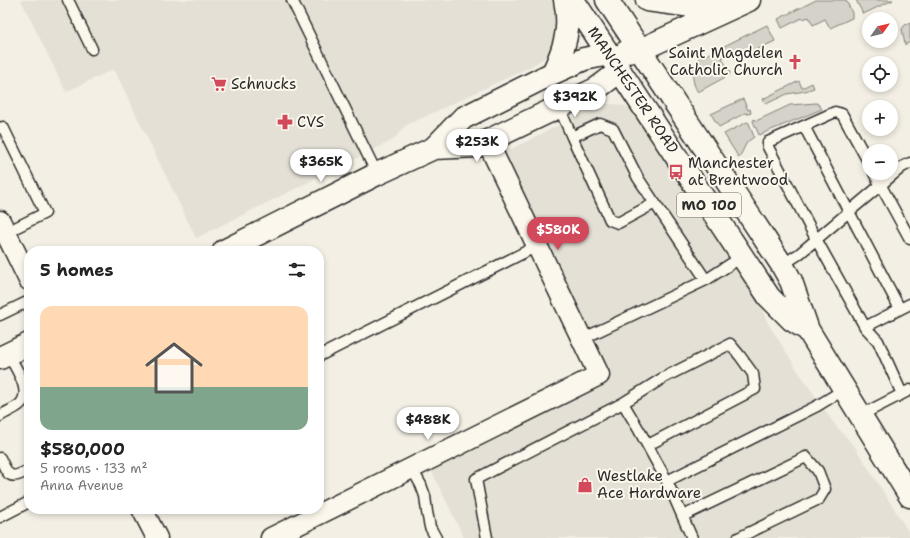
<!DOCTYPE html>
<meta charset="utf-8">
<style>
body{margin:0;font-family:"Shantell Sans",sans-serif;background:#f2f2f2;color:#222;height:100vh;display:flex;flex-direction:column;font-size:15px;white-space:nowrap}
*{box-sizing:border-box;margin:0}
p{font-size:13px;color:#767676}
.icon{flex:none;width:22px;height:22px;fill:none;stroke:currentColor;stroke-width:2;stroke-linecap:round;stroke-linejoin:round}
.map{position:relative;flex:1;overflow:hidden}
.panel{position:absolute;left:24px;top:246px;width:300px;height:268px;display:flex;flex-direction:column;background:#fff;border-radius:16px;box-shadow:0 2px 6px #0003}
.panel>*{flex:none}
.needle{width:26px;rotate:56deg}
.buttons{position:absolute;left:862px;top:12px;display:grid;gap:8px}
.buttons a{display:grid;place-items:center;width:36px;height:36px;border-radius:50%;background:#fff;box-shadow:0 2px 6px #0003;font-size:20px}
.price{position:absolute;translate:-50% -34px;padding:0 9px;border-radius:14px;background:#fff;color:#222;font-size:13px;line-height:26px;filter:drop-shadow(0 1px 2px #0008)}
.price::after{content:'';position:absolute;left:50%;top:24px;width:12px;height:9px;margin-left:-6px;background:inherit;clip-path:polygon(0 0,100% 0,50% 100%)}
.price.active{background:#d1495b;color:#fff}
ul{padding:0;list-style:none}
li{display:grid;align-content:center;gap:8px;height:212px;padding:0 16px}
li span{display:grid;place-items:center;height:124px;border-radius:12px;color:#555}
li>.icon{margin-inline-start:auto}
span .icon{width:72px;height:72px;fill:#fffc;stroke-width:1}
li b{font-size:17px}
h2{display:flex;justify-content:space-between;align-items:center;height:48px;padding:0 16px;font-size:17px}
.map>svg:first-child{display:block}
</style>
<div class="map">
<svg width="910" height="538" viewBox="0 0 910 538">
<rect width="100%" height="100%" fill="#f3efe4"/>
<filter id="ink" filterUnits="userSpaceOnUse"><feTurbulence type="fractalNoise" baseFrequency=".025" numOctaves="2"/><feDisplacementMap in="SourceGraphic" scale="8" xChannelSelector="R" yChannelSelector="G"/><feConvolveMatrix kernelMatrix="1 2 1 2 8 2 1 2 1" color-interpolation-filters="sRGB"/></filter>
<g filter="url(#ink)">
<path fill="#e4e0d6" d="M 21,0 L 555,0 L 560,13 L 554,49 L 547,56 L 532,66 L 405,126 L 393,140 L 196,238 L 114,69 L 66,92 Z
M 606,104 L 616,104 L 625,106 L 634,110 L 754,289 L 762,310 L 769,325 L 798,371 L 835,425 L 855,447 L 910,534 L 910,538 L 464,538 L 430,468 L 601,385 L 607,378 L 504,160 L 505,152 L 595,107 Z"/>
<path fill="#d5d2c9" stroke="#807e7a" d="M 816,0 L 846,0 L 852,13 L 852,18 L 830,28 L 825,19 L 813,25 L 809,17 L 803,19 L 802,18 L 782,28 L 778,19 Z
M 856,0 L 893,0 L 863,14 Z
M 910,23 L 910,42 L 905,45 L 902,29 L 905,25 Z
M 767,25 L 775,41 L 739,58 L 735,51 L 722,58 L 730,73 L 729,75 L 698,92 C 690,80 692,68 700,56 L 702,57 Z
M 799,81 L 802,88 L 812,83 L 814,88 L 805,91 L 787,94 L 766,104 L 763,99 Z
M 743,99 L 748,110 L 750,109 L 751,113 L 748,114 L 745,113 L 719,127 L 711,114 Z
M 816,103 L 818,104 L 822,109 L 759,135 L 753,121 L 754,119 L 756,121 L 790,105 Z
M 747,122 L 749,123 L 754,137 L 747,142 L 739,158 L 724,134 Z"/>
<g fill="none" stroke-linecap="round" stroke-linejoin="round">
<defs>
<path id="lane" d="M 68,0 L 92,49
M 292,0 L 377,174
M 559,107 L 572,137 L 600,124 L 613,129 L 638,178 L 706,280
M 804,126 L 900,309
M 0,128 L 3,127 L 45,213 L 5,233
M 572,137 L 610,220 L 618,223 L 655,203
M 869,163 L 842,114 L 835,112 L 768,142 L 768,147 L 816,239 L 865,327 L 878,341 L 902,394
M 874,173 L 910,239
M 782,265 L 799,254 L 902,167 L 910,163
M 0,315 L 29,301
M 865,327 L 910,304
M 582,339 L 706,280 L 743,256
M 319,356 L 537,246
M 623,403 L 663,378 L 730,344 L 740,356 L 753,374 L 755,389 L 648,445
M 861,415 L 910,390
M 0,416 C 6,412 14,409 19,405 C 34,393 15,367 8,354
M 0,458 C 9,477 9,480 29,470
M 411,467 L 421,485 L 425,496 L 427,512 L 430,527 L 436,538
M 667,481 L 692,538
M 683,516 L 806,457 L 818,471 L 825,489 L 819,499 L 738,538
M 0,517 L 29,502
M 487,538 L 476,479 L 623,403 L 639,430 L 667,481 L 817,406 L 845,389"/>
<path id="street" d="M 0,221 L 29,280
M 142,509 L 157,538
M 271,538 L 599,375 L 487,141"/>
<path id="secondary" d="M 434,148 L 477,146 L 596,89 L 620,71
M 224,251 L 377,174 L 434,148 L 463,118 L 553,73 L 584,59 L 609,54
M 0,358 L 29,344"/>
<path id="primary" d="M 573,0 L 769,297 L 792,320 L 808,330
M 607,0 L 782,265 L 791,281 L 808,330 L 910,496
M 647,0 L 692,6 L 728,8
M 626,52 L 640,50 L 749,0
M 553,73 C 565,47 571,28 565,0"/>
</defs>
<use href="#lane" stroke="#2b2b2b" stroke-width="13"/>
<use href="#street" stroke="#2b2b2b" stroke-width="23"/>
<use href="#secondary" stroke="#2b2b2b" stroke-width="25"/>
<use href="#primary" stroke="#2b2b2b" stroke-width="25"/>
<use href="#lane" stroke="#fbf7ec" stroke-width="10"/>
<use href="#street" stroke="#fbf7ec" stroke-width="20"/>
<use href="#secondary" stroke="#fbf7ec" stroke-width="22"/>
<use href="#primary" stroke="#fbf7ec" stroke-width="22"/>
</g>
</g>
<defs>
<symbol id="church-bare" viewBox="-9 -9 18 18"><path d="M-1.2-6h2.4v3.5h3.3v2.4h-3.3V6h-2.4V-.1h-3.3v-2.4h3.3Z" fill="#d1495b" stroke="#fbf7ec" stroke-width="2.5" paint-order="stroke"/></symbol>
<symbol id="supermarket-bare" viewBox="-9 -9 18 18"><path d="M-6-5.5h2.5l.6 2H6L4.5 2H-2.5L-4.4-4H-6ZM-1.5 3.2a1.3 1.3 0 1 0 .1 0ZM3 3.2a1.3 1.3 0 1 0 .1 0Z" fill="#d1495b" stroke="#fbf7ec" stroke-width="2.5" paint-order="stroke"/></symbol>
<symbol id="pharmacy-bare" viewBox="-9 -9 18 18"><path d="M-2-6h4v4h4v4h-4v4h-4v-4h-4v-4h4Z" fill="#d1495b" stroke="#fbf7ec" stroke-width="2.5" paint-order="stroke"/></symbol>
<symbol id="bus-bare" viewBox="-9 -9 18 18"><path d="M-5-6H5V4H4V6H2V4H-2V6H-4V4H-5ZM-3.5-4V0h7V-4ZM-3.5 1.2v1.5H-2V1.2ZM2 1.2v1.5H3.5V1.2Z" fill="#d1495b" stroke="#fbf7ec" stroke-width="2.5" paint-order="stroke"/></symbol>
<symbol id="shop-bare" viewBox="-9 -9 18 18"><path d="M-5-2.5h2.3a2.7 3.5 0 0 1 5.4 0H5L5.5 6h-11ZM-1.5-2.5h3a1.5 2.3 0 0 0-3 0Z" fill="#d1495b" stroke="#fbf7ec" stroke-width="2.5" paint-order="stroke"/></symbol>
</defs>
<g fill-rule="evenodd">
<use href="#church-bare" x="784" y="51" width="22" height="22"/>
<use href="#supermarket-bare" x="208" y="73" width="22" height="22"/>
<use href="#pharmacy-bare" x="274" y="111" width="22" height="22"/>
<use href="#bus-bare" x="665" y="161" width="22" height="22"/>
<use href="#shop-bare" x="574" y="474" width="22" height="22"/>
</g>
<g text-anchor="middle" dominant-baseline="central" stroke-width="4" stroke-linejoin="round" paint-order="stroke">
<rect fill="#fbf7ec" stroke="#696865" stroke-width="1" x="677" y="193" width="64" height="24" rx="3"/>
<g font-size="14" font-weight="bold" fill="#2b2b2b">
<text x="709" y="205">MO 100</text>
</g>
<g font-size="15" fill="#2b2b2b" stroke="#fbf7ec" text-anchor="start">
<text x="783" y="53" text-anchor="end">Saint Magdelen<tspan x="783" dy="17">Catholic Church</tspan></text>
<text x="231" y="84">Schnucks</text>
<text x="297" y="122">CVS</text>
<text x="688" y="163">Manchester<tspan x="688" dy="17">at Brentwood</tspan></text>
<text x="597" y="476">Westlake<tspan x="597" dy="17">Ace Hardware</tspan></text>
</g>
<g font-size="15" fill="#2b2b2b" stroke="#fbf7ec">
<text transform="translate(633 90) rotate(56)">MANCHESTER ROAD</text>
</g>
</g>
</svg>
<div class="buttons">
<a><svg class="needle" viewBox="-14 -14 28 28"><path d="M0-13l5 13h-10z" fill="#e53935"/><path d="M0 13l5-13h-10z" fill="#767676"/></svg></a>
<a><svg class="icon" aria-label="locate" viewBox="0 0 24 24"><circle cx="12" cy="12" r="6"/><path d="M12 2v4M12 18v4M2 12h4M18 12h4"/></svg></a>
<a>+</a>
<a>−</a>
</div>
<b class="price" style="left:575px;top:118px">$392K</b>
<b class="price" style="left:477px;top:163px">$253K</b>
<b class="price" style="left:321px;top:183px">$365K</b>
<b class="price active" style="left:558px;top:251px">$580K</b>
<b class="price" style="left:428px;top:441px">$488K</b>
<section class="panel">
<h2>5 homes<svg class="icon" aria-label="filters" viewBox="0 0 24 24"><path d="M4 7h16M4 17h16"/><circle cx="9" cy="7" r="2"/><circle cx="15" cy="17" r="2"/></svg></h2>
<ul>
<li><span style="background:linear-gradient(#ffd9b3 65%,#7fa58c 0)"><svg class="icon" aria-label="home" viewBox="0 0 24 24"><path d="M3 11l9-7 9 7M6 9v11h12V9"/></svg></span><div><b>$580,000</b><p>5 rooms · 133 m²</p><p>Anna Avenue</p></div></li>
</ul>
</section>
</div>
